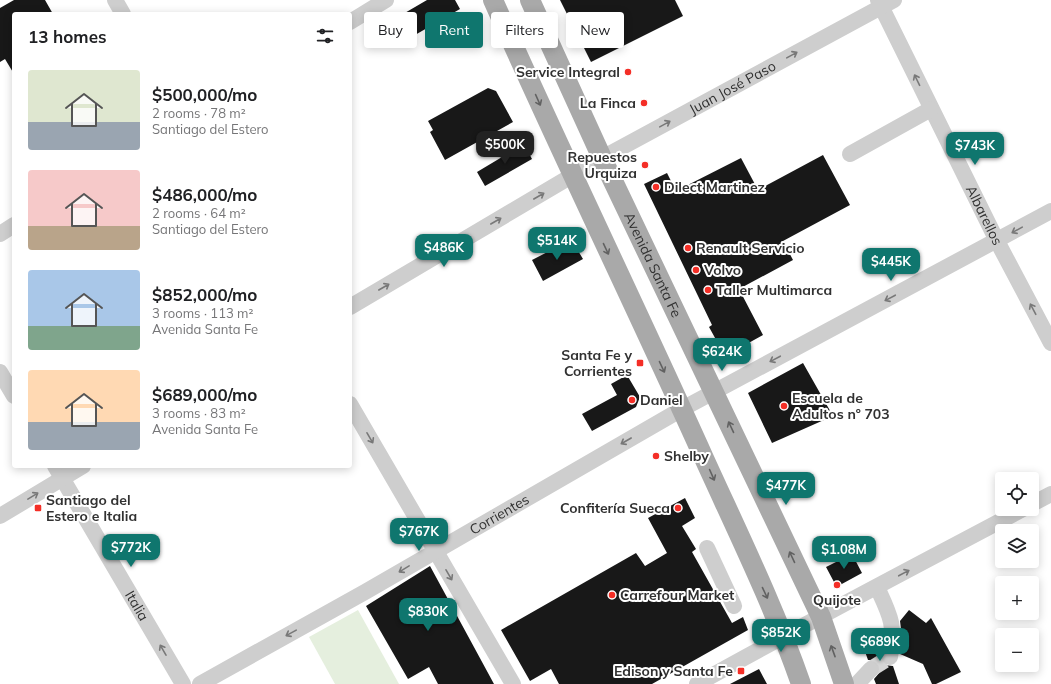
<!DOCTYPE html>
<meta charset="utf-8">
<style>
body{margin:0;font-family:Mulish,sans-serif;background:#f2f2f2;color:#202124;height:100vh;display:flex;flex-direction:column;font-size:15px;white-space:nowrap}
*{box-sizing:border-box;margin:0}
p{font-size:13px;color:#757577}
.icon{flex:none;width:22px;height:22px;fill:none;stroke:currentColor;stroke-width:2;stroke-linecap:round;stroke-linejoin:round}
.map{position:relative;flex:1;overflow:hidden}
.details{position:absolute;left:12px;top:12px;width:340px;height:456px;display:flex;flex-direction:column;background:#fff;border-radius:4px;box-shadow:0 2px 10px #0003}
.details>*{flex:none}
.guide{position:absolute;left:364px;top:12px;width:380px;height:36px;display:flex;gap:8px}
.buttons{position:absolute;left:995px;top:472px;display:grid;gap:8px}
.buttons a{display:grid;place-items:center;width:44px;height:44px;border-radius:4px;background:#fff;box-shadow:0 2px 10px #0003;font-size:20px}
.price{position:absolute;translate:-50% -34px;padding:0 9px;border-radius:8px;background:#0f766e;color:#fff;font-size:13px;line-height:26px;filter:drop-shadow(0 1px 2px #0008)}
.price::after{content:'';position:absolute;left:50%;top:24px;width:12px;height:9px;margin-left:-6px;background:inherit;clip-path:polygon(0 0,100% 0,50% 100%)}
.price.active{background:#222;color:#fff}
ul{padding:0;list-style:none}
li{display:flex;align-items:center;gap:12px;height:100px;padding:0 16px}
li span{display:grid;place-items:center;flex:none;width:112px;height:80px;border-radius:4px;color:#555}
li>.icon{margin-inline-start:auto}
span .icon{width:48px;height:48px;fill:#fffc;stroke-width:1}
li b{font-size:17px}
h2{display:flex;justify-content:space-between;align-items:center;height:48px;padding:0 16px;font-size:17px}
.tag{padding:0 14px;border-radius:4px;background:#fff;box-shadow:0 2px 10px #0003;font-size:14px;line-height:36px}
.tag.active{background:#0f766e;color:#fff}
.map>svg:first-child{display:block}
</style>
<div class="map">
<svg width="1051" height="684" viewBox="0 0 1051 684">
<rect width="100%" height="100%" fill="#fff"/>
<path fill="#e5efde" d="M 358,610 L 399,684 L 335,684 L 309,637 Z"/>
<path fill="#181818" d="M 14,0 L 45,0 L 53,14 L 14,14 L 14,74 L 5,59 L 0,62 L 0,8 Z
M 427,0 L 455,0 L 460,9 L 415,35 L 403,14 Z
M 560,0 L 675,0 L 683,16 L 591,62 Z
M 488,88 L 496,91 L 513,122 L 445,160 L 430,132 L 433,130 L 428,121 Z
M 524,144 L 532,159 L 485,186 L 477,172 Z
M 823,155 L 850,205 L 783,241 L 793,260 L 739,289 L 763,335 L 725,356 L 709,327 L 712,325 L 644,184 L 667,173 L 676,191 L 741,158 L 758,190 Z
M 574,244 L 583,259 L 543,281 L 532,260 L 561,245 L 564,250 Z
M 803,363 L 833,416 L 772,443 L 748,393 Z
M 627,375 L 640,397 L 636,407 L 592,431 L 582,414 L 617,395 L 611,384 Z
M 685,498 L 695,518 L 682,526 L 696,549 L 692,552 L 732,623 L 743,617 L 748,630 L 652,684 L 559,684 L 551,669 L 530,681 L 501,630 L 636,553 L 645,566 L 667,553 L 648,518 Z
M 852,554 L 862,573 L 840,585 L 834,582 L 826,567 Z
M 430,566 L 494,684 L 438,684 L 429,667 L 408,679 L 366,606 Z
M 909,610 L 926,623 L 931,618 L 961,672 L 936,684 L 932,684 L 923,664 L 900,654 L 902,637 L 900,621 Z
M 883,637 L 881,660 L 884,665 L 893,666 L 899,684 L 876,684 L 874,679 L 880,672 L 880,666 L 874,660 L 868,660 L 862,643 Z
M 759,669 L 767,684 L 730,684 Z"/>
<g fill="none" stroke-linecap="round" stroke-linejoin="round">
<path stroke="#d6d6d6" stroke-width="16" stroke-dasharray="16 8" stroke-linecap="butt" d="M 871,669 L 890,657"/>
<g stroke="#cecece" stroke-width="16">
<path d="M 115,0 L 123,14"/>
<path id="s1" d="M 878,0 L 997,241 L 1051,343"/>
<path d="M 350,22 L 386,0"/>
<path d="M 850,154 L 931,109"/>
<path d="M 0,234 L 14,225"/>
<path id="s2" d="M 350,307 L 602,158 L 894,0"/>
<path d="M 0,372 L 14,396"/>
<path d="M 350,404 L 513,684"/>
<path id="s3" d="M 55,466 L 183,684"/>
<path d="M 1032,504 L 1051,494"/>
<path d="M 0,516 L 83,466"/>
<path d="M 707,548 L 734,606"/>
<path d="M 877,587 C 890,615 896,625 890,657"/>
<path id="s4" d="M 200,684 L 365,592 L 682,409 L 1051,211"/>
<path d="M 697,684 C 804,624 914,567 1023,509"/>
<path d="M 857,684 L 871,669"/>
</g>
<g stroke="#a9a9a9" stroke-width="20">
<path d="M 493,0 C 561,153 634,303 703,456 C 737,531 774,606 801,684"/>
<path id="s5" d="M 530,0 L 602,158 L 821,617 L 844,684"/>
</g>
</g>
<defs><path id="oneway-shaft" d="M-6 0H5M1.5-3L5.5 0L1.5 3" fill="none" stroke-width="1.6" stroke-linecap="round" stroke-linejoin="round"/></defs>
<g stroke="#787878">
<use href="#oneway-shaft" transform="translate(792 55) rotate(-29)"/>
<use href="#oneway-shaft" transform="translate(917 80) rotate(-116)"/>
<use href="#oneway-shaft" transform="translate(665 124) rotate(-29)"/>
<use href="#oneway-shaft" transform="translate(539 196) rotate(-30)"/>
<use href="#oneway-shaft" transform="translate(496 221) rotate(-30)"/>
<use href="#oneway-shaft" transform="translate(1017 230) rotate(151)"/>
<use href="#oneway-shaft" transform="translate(384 287) rotate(-30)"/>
<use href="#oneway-shaft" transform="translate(890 298) rotate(152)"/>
<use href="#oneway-shaft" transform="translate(1033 309) rotate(-118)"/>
<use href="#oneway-shaft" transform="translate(775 359) rotate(152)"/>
<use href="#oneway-shaft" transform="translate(370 438) rotate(60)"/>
<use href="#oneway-shaft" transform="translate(626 441) rotate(150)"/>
<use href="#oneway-shaft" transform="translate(33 496) rotate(-31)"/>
<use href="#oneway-shaft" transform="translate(404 569) rotate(149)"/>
<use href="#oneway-shaft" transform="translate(904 573) rotate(-28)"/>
<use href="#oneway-shaft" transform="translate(449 575) rotate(60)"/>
<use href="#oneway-shaft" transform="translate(291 633) rotate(151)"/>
<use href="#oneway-shaft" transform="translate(163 650) rotate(-120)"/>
</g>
<g stroke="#616161">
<use href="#oneway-shaft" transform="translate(538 100) rotate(66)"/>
<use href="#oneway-shaft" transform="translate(606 249) rotate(65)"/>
<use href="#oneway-shaft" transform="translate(662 367) rotate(65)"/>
<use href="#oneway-shaft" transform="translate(731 427) rotate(-115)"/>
<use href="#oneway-shaft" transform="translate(712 475) rotate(66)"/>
<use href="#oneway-shaft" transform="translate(792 557) rotate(-115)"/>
<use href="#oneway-shaft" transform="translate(765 593) rotate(65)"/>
<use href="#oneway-shaft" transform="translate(833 651) rotate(-110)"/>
</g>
<g fill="#f42e26" stroke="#fff" stroke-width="1.5">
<circle cx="628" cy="72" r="4"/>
<circle cx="644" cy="103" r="4"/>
<circle cx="645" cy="165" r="4"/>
<circle cx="656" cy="187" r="4"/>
<circle cx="688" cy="248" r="4"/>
<circle cx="696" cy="270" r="4"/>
<circle cx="708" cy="290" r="4"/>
<rect x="636" y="359" width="8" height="8" rx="2"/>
<circle cx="632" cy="400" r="4"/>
<circle cx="784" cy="406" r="4"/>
<circle cx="656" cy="456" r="4"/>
<rect x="34" y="504" width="8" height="8" rx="2"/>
<circle cx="678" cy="508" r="4"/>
<circle cx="837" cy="585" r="4"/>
<circle cx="612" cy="595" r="4"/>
<rect x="737" y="667" width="8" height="8" rx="2"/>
</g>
<g text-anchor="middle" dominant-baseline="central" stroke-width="4" stroke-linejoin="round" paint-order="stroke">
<g font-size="14" font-weight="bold" fill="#313131" stroke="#fff" text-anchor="start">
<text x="620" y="72" text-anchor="end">Service Integral</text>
<text x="636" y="103" text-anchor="end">La Finca</text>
<text x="637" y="157" text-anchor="end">Repuestos<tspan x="637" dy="16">Urquiza</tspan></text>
<text x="664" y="187">Dilect Martinez</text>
<text x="696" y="248">Renault Servicio</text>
<text x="704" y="270">Volvo</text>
<text x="716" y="290">Taller Multimarca</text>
<text x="632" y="355" text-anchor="end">Santa Fe y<tspan x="632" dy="16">Corrientes</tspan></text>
<text x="792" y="398">Escuela de<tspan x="792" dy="16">Adultos nº 703</tspan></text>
<text x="640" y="400">Daniel</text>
<text x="664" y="456">Shelby</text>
<text x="46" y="500">Santiago del<tspan x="46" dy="16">Estero e Italia</tspan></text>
<text x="670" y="508" text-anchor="end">Confitería Sueca</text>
<text x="620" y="595">Carrefour Market</text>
<text x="837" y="600" text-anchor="middle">Quijote</text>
<text x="733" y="671" text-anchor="end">Edison y Santa Fe</text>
</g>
<g font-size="14" fill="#313131" stroke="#fff">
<text stroke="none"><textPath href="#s2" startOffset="441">Juan José Paso</textPath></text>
<text stroke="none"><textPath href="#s1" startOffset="240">Albarellos</textPath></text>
<text stroke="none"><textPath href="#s5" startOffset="292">Avenida Santa Fe</textPath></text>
<text stroke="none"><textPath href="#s4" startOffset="344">Corrientes</textPath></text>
<text stroke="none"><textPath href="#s3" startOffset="162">Italia</textPath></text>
</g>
</g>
</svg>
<div class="buttons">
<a><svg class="icon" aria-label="locate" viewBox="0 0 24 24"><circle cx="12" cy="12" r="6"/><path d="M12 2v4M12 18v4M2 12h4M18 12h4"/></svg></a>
<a><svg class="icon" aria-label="layers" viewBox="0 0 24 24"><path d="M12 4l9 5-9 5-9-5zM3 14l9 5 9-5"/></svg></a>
<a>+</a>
<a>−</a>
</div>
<b class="price active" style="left:505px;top:165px">$500K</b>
<b class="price" style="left:975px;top:166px">$743K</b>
<b class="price" style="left:557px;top:261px">$514K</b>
<b class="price" style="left:444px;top:268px">$486K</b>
<b class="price" style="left:891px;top:282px">$445K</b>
<b class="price" style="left:722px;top:372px">$624K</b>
<b class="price" style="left:786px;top:506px">$477K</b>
<b class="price" style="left:419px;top:552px">$767K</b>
<b class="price" style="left:131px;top:568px">$772K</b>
<b class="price" style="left:844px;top:570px">$1.08M</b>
<b class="price" style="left:428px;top:632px">$830K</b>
<b class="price" style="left:781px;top:653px">$852K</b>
<b class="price" style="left:880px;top:662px">$689K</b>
<div class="guide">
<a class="tag">Buy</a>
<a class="tag active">Rent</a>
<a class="tag">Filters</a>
<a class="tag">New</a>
</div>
<section class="details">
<h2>13 homes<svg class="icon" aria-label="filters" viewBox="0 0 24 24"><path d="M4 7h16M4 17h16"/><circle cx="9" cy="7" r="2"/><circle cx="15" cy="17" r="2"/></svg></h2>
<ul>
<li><span style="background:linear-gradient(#dfe7d0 65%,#9aa5b1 0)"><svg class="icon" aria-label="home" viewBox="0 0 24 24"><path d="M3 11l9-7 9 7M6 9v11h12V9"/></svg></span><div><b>$500,000/mo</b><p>2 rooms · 78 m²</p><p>Santiago del Estero</p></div></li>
<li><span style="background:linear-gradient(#f6c9c9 70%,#b9a48a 0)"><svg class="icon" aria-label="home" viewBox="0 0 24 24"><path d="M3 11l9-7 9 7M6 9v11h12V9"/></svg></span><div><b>$486,000/mo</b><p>2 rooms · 64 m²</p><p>Santiago del Estero</p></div></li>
<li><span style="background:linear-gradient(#a9c7e8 70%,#7fa58c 0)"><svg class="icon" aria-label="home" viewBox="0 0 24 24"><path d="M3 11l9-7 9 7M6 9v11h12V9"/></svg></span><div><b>$852,000/mo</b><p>3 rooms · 113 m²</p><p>Avenida Santa Fe</p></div></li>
<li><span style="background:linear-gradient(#ffd9b3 65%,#9aa5b1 0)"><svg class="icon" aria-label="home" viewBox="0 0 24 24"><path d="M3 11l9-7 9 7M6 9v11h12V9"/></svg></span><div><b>$689,000/mo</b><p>3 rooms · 83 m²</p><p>Avenida Santa Fe</p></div></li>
</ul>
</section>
</div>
